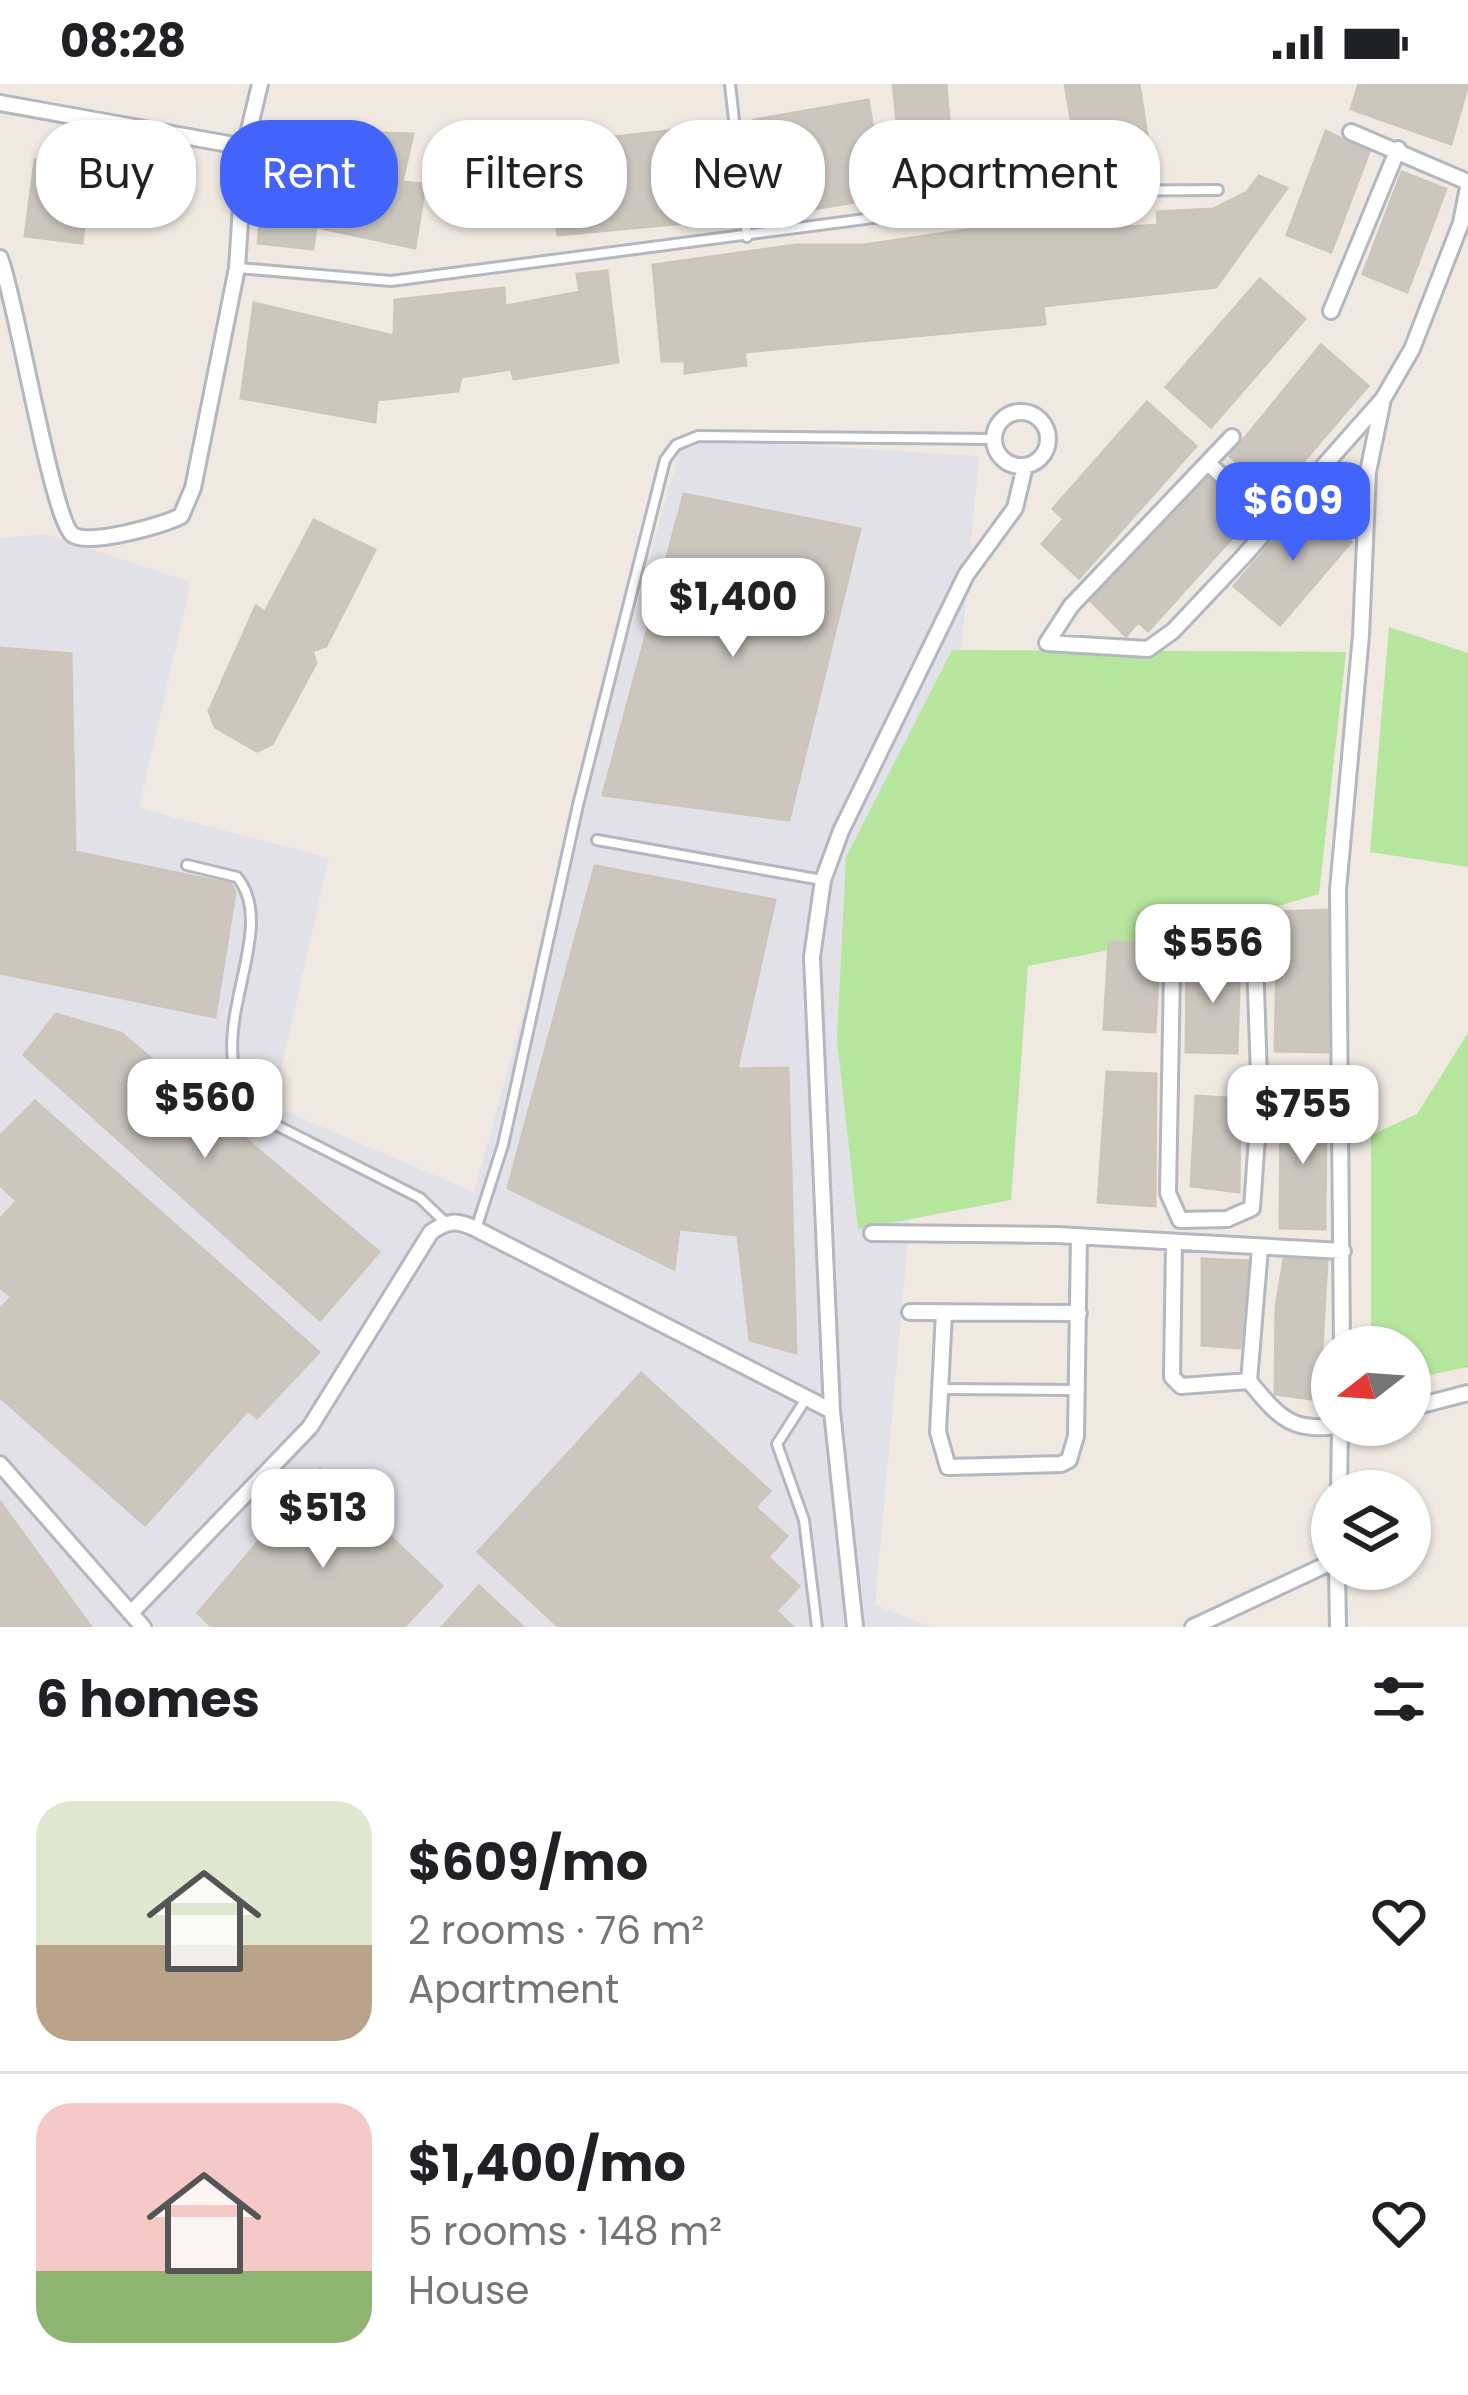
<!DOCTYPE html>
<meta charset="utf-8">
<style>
body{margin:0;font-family:Poppins,sans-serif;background:#f2f2f2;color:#202124;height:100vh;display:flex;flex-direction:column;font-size:45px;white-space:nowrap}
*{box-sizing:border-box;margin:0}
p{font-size:39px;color:#757577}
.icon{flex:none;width:66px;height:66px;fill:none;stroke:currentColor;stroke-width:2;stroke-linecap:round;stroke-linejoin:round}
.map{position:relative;height:1543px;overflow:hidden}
.drawer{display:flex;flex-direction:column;background:#fff;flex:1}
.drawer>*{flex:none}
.hud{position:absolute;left:36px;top:36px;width:1398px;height:108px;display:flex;gap:24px}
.needle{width:78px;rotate:253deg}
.tools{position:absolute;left:1311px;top:1242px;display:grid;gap:24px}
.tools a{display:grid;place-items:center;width:120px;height:120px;border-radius:50%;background:#fff;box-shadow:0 3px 9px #0004;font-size:60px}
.price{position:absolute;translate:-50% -102px;padding:0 27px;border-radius:24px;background:#fff;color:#222;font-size:39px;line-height:78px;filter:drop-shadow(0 3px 6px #0008)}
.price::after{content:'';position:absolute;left:50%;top:72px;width:36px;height:27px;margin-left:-18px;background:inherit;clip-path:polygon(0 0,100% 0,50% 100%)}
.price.selected{background:#4264fb;color:#fff}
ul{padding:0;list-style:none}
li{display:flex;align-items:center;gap:36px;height:300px;padding:0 36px}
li+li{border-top:3px solid #e0e0e0}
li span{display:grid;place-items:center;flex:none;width:336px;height:240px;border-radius:36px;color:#555}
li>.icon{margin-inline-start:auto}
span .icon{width:144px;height:144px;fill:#fffc;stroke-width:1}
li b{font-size:51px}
h2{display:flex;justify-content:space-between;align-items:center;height:144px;padding:0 36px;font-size:51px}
.tag{padding:0 42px;border-radius:48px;background:#fff;box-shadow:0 3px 9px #0004;font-size:42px;line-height:108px}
.tag.selected{background:#4264fb;color:#fff}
.status{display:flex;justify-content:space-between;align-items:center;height:84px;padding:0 60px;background:#fff;direction:ltr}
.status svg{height:33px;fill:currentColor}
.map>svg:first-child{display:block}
</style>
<div class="status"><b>08:28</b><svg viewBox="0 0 49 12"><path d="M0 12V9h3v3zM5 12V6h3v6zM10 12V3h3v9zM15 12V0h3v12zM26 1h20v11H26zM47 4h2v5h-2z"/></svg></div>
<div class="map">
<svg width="1468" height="1543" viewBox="0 0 1468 1543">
<rect width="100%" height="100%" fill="#efe9e1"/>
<path fill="#e3e1e8" d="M 683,354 L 979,372 L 875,1521 L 932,1543 L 0,1543 L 0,454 L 45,450 L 191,498 L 139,724 L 329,774 L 273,1022 L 474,1108 Z"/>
<path fill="#b6e59e" d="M 1389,543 L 1468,569 L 1468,783 L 1370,768 Z
M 952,566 L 1346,568 L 1319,810 L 1170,854 L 1028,882 L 1011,1116 L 858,1145 L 837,955 L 846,773 Z
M 1468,949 L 1468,1283 L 1410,1295 L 1410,1263 L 1371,1263 L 1371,1051 L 1417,1030 Z"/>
<path fill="#cbc7bf" stroke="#cbc5ba" stroke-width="3" d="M 893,0 L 946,0 L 954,97 L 904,102 Z
M 1065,0 L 1139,0 L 1149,64 L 1078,76 Z
M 1359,0 L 1468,0 L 1451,60 L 1351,25 Z
M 868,16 L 885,113 L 771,132 L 754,36 Z
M 705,43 L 719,136 L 558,151 L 540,61 Z
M 1326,47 L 1369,68 L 1331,168 L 1287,151 Z
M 347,48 L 413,50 L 402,98 L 425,100 L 415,164 L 316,143 L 313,165 L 258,159 L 266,89 L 342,97 Z
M 35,76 L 91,83 L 82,159 L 25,152 Z
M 1402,88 L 1446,105 L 1407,208 L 1363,190 Z
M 1259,92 L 1287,104 L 1216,203 L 1043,222 L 1045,240 L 744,268 L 746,281 L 685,289 L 685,277 L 662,277 L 653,181 L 796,161 L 864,161 L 1034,136 L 1097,121 L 1100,145 L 1158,141 L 1157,128 L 1213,125 L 1247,108 Z
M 607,187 L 618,278 L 514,295 L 511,285 L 461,293 L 458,307 L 377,316 L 375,338 L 241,314 L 254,219 L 394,252 L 395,216 L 504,204 L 505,222 L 580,208 L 577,190 Z
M 1260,195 L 1305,235 L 1211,343 L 1166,303 Z
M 1321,261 L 1368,302 L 1275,411 L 1230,372 Z
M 1147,318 L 1196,362 L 1079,494 L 1042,460 L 1064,435 L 1053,425 Z
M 1208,394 L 1250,434 L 1148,547 L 1138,538 L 1126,552 L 1091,517 Z
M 684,410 L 860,445 L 789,736 L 603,711 Z
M 1306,419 L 1351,458 L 1280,541 L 1234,502 Z
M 314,436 L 375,466 L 326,562 L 312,567 L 316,579 L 272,660 L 257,667 L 215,643 L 209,627 L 256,522 L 265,528 Z
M 0,564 L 71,570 L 75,768 L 231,800 L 235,809 L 215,933 L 0,889 Z
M 595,782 L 775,816 L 737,985 L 788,984 L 796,1269 L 750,1256 L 738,1151 L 679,1145 L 674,1185 L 508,1104 Z
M 1327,826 L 1328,968 L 1275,967 L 1278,828 Z
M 1109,858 L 1160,861 L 1155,948 L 1104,945 Z
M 1213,875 L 1240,875 L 1237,969 L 1186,968 L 1187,883 Z
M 56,930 L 121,949 L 379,1168 L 320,1236 L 24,971 Z
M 1107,988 L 1156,990 L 1155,1122 L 1098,1118 Z
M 1196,1012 L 1240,1015 L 1239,1108 L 1191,1102 Z
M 35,1017 L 319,1268 L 257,1334 L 248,1326 L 145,1441 L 0,1313 L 0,1225 L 12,1213 L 0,1203 L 0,1135 L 17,1117 L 0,1101 L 0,1052 Z
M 1326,1020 L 1325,1145 L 1280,1144 L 1281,1021 Z
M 1202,1175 L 1248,1177 L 1240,1264 L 1202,1261 Z
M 1284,1175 L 1327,1177 L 1319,1316 L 1275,1310 L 1276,1223 Z
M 641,1289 L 770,1407 L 755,1423 L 787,1452 L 768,1473 L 799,1502 L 776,1527 L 793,1543 L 559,1543 L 478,1468 Z
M 320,1385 L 442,1502 L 404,1543 L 212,1543 L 198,1529 Z
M 0,1418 L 91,1543 L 0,1543 Z
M 479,1502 L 523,1543 L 442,1543 Z"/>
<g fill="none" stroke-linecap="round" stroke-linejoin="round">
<defs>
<path id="lane" d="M 730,0 L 747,153
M 238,184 L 391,197 L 1080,107 L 1218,106
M 597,756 L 822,796
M 187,781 L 237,793 C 286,852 184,967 264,1035 L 420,1114 L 446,1139
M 476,1145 L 503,1061 L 578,721 L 665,376 L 676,361 L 698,352 L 994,355
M 941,1305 L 1076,1306
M 806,1315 L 777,1360 L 804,1436 L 817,1543"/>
<path id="street" d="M 0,19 L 245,63
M 1351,48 L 1468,98
M 0,174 C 17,218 52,437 73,451 C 90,462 163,441 181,432 L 193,404 L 237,184 L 245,63 L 260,0
M 1331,227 L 1398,65
M994 355a27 27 0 1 1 54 0a27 27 0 1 1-54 0Z
M 1232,353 L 1071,522 L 1047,559 L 1148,565 L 1173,547 L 1243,473 L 1383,315 L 1412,265 L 1461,139 L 1468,103
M 1208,379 L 1270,437
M 1340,994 L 1259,993 L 1255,876 L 1245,860 L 1231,858 L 1181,872 L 1172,886 L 1168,1109 L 1180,1136 L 1227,1135 L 1252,1124 L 1260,1011 L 1340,1008
M 872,1149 L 1056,1151 L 1343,1167
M 1174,1160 L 1172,1293 L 1181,1302 L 1249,1297 L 1260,1164
M 910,1228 L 1079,1229
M 944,1228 L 938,1348 L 948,1383 L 1061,1380 L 1069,1376 L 1076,1352 L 1079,1153
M 1342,1263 L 1338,806 L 1361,551 L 1368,388 L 1382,320
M 1249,1297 C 1281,1336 1292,1349 1345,1341
M 1410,1324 L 1468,1309
M 0,1380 L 143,1543
M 1339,1407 L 1340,1341
M 1337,1485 L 1338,1543
M 132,1528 L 310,1343 L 431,1148 C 449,1136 457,1136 476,1145 L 832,1327
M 855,1543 L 832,1327 L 812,873 L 823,796 L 841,747 L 966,491 L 1015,424 L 1025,382
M 1193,1543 L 1332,1478"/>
</defs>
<use href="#lane" stroke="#b4b7c1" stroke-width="14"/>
<use href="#street" stroke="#b4b7c1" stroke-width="20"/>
<use href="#lane" stroke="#fff" stroke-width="8"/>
<use href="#street" stroke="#fff" stroke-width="14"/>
</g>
</svg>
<div class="tools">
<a><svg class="needle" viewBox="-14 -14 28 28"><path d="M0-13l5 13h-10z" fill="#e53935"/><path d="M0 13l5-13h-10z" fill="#757577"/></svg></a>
<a><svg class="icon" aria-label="layers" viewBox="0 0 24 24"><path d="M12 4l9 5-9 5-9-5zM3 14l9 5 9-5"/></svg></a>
</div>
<b class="price selected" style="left:1293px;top:480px">$609</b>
<b class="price" style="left:733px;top:576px">$1,400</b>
<b class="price" style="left:1213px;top:922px">$556</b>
<b class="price" style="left:205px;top:1077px">$560</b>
<b class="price" style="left:1303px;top:1083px">$755</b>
<b class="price" style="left:323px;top:1487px">$513</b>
<div class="hud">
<a class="tag">Buy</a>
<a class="tag selected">Rent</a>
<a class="tag">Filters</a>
<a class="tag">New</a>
<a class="tag">Apartment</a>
</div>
</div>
<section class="drawer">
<h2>6 homes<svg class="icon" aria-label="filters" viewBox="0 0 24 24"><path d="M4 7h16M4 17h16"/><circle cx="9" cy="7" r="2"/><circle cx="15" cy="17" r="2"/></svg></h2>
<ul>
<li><span style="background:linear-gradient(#dfe7d0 60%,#b9a48a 0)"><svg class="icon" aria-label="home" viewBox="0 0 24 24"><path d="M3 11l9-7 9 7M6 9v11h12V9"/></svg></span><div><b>$609/mo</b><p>2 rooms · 76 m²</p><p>Apartment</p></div><svg class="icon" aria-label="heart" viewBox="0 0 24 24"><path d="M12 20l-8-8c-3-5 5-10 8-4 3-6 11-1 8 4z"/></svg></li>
<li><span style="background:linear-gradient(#f6c9c9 70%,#8fb573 0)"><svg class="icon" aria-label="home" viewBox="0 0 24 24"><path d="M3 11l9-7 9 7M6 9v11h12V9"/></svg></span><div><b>$1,400/mo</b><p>5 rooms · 148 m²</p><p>House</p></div><svg class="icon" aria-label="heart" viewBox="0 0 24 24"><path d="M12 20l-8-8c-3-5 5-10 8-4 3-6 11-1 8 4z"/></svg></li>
</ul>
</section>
